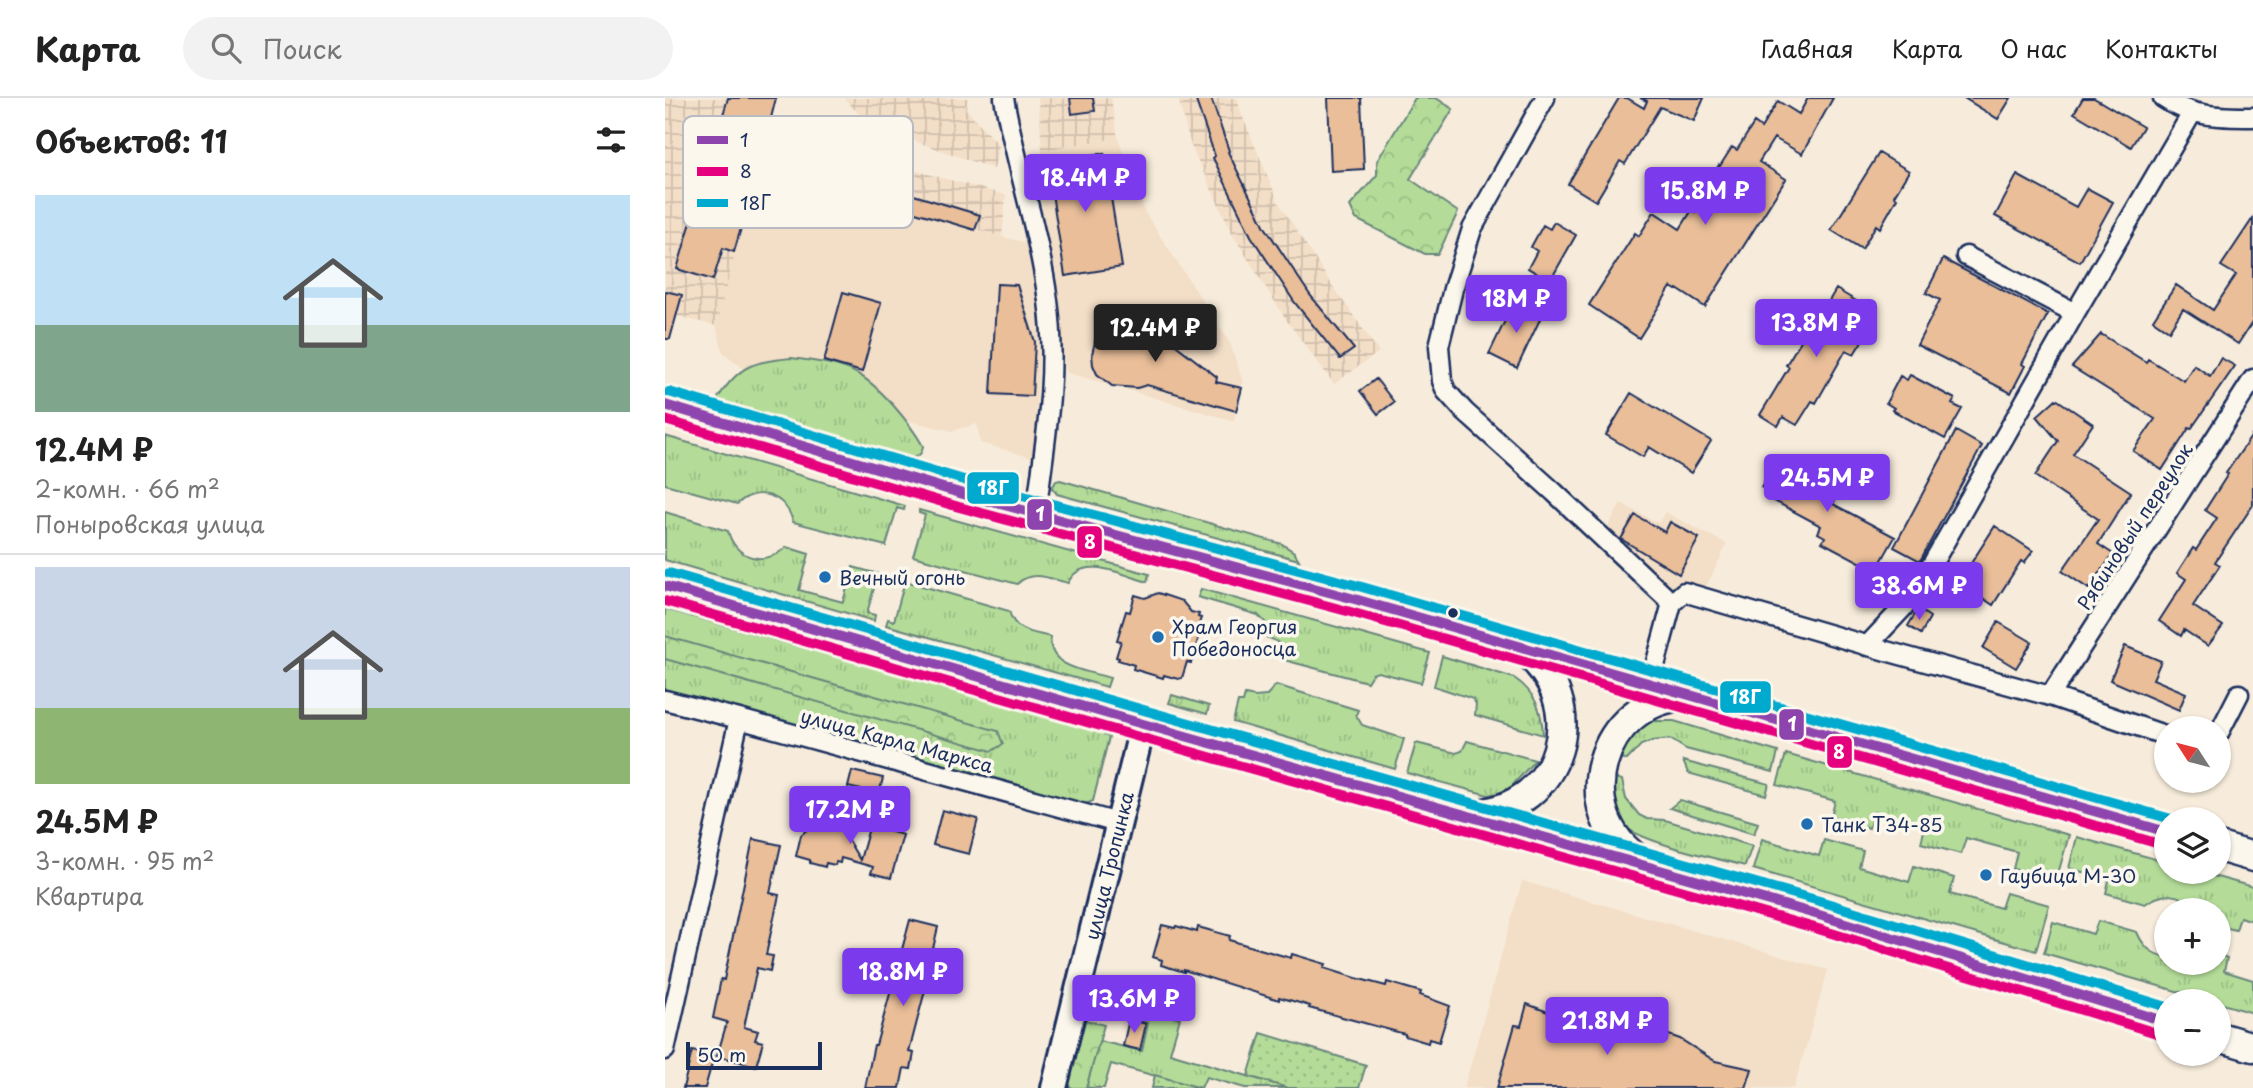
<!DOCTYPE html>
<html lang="ru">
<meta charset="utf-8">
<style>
body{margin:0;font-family:"Playpen Sans",sans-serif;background:#f2f2f2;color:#222;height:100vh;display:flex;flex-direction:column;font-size:26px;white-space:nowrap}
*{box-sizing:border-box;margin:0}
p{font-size:23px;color:#767676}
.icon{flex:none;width:38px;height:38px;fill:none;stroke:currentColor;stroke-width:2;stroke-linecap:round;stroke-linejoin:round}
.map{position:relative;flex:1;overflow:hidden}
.drawer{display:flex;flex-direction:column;background:#fff;width:665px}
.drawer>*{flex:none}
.needle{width:46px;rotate:306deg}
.buttons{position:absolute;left:1489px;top:618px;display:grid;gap:14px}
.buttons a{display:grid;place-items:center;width:77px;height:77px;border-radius:50%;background:#fff;box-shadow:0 2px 5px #0004;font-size:35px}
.scale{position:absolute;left:21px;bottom:18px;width:136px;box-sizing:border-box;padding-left:7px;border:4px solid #1b2f5e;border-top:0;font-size:19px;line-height:24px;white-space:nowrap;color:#1b2f5e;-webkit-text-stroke:5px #fbf7ec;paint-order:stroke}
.price{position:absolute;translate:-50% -60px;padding:0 16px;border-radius:7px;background:#7c3aed;color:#fff;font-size:23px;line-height:46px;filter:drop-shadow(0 2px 4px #0008)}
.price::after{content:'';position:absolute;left:50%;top:42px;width:21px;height:16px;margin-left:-10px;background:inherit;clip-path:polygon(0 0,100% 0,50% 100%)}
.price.on{background:#222;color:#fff}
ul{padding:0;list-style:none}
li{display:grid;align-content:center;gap:14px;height:371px;padding:0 35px}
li+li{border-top:2px solid #e0e0e0}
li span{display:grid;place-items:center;height:217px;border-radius:0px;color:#555}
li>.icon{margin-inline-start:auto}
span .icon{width:126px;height:126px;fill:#fffc;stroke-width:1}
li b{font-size:30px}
h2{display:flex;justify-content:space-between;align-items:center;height:84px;padding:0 35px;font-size:30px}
header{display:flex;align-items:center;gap:42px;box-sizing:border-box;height:98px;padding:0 35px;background:#fff;border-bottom:2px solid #e0e0e0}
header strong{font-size:33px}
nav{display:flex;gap:38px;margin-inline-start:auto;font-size:24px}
.search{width:490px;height:63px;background:#f2f2f2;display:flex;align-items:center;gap:18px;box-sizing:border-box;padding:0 24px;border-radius:38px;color:#767676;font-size:26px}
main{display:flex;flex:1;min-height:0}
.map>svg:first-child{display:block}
</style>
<header>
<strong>Карта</strong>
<div class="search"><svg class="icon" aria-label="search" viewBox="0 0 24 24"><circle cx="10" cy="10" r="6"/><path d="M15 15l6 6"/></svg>Поиск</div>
<nav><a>Главная</a><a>Карта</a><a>О нас</a><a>Контакты</a></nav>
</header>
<main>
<section class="drawer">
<h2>Объектов: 11<svg class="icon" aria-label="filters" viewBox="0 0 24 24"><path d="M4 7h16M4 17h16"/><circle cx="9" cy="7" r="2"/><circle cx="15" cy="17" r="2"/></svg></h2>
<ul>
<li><span style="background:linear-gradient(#bfe0f5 60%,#7fa58c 0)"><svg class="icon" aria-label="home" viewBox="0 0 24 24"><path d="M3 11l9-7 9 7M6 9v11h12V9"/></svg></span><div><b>12.4M ₽</b><p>2-комн. · 66 m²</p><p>Поныровская улица</p></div></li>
<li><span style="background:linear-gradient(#c9d6e8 65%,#8fb573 0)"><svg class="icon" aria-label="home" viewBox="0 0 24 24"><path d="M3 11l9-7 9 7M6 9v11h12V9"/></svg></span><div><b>24.5M ₽</b><p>3-комн. · 95 m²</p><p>Квартира</p></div></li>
</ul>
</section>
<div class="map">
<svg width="1588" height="990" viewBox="0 0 1588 990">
<defs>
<pattern id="industrial-grid" width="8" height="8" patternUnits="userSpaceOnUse" patternTransform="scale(1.75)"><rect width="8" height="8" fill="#f3dec7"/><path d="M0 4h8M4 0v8" fill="none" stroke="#d0bfad"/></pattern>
<pattern id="grass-tufts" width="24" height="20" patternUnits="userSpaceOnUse" patternTransform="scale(1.75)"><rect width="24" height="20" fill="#b4dc98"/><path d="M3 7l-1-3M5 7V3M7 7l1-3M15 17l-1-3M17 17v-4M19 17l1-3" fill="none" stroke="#9abd85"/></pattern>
<pattern id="forest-crowns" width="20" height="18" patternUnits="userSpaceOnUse" patternTransform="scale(1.75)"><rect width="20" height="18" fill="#b4dc98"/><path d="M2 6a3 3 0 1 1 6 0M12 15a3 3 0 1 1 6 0" fill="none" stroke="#9abd85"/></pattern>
<pattern id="park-dots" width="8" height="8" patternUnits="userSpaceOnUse" patternTransform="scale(1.75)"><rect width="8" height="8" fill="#b4dc98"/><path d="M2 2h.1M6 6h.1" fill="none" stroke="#9abd85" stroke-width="1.8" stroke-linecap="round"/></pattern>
</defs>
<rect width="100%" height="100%" fill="#f7ecdb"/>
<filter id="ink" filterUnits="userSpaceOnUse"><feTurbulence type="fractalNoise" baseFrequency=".0143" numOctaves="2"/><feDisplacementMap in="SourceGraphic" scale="14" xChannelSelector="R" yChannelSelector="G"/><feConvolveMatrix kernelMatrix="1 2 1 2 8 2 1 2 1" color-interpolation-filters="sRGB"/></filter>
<g filter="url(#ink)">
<path fill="#f3dec7" d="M 453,40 L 481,116 L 565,245 L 578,284 L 569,323 L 400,274 L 391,173 L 377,126 L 377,52 Z
M 93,72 L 164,88 L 310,132 L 362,145 L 376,213 L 369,360 L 315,345 L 312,326 L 287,333 L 240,322 L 217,296 L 191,275 L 157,265 L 93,264 L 79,271 L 58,254 L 51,228 L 69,154 Z
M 956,405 L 993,425 L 1000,414 L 1062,446 L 1036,499 L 1003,488 L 941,432 Z
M 857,783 L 1163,872 L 1129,990 L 799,990 Z"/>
<path fill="url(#industrial-grid)" d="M 0,0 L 111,0 L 51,228 L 0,215 Z
M 179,0 L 303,0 L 301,11 L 334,47 L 329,71 L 204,27 Z
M 373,0 L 446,0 L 453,40 L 377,52 Z
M 513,0 L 572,0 L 576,15 L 614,105 L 665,184 L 714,254 L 669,286 L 622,223 L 569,139 L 526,48 Z
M 144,44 L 341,97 L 337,139 L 164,88 L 135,81 Z"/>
<path fill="url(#grass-tufts)" stroke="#68867b" stroke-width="2" d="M 126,260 C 147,263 172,265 191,275 C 215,288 245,325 258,348 C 257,356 254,358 247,360 L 55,303 L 53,300 C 75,266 89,264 126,260 Z
M 0,338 L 240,408 L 239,412 L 232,410 L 221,448 L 128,424 C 121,397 93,387 72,406 L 0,386 Z
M 395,382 L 617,446 L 629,454 L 634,462 L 392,396 L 387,390 L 391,383 Z
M 254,412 L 484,476 L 482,484 C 459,477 416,455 403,485 C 386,481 367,471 352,486 L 248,458 L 260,417 L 254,415 Z
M 0,414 L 63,433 C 70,461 100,469 121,449 L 144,456 L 134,492 L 178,504 L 188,469 L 213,476 L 202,515 L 210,517 L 209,523 L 0,462 Z
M 240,483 L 344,513 C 350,535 367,534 386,539 C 381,570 423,573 445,580 L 442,589 L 221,527 L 223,521 L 229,523 Z
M 536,491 L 765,555 L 756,585 L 713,574 L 707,576 L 702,584 L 619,562 C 621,546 611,542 598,538 L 600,524 L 593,517 L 533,499 Z
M 0,511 L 427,631 L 444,639 L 428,703 L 421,706 L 0,595 Z
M 777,558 L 849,580 C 870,594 877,612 878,637 L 810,617 L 811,606 L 808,601 L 769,588 Z
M 611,587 L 693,612 L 691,617 L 697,627 L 739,641 L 730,671 L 568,624 L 573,604 L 578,604 L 580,597 L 590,599 L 601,598 Z
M 507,597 L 544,608 L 542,616 L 504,605 Z
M 988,623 L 1009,623 L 1113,654 L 1108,674 L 1021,651 L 1005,641 L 987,643 L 976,647 L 962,662 L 946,657 L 973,630 Z
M 802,643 L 870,662 L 847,688 L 837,694 L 823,697 L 742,675 L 751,645 L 791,655 L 797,653 Z
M 1121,656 L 1404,737 L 1391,783 L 1348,771 L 1352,754 L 1301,740 L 1296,756 L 1256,745 L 1260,729 L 1209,714 L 1204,730 L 1166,719 L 1170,703 L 1112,687 Z
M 1018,663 L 1104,686 L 1101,697 L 1023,675 Z
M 940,677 L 957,682 L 961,701 L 974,717 L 982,721 L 1000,722 L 1087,748 L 1080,768 C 1054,761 975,744 958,727 C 945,714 944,693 940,677 Z
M 1015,702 L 1093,725 L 1089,736 L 1005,710 Z
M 1412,739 L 1501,764 L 1502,774 L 1534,774 L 1588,789 L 1588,823 L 1575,819 L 1571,832 L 1554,828 L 1554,812 L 1528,812 C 1517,793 1497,794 1480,806 L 1441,795 L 1444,782 L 1404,770 Z
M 1097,741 L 1154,758 L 1159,742 L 1198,753 L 1194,769 L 1244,784 L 1249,768 L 1289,780 L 1285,796 L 1336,810 L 1341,795 L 1384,807 L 1371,853 L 1088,771 Z
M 1433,823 L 1472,834 C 1478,848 1486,856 1501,859 L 1502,864 L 1554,864 L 1554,857 L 1562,860 L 1559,873 L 1588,882 L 1588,915 L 1554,905 L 1554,903 L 1546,903 L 1379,855 L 1388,824 L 1428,836 Z
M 430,888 L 436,892 L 436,898 L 446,900 L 442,915 L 423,911 L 420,909 L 425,890 Z
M 451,901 L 461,903 L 460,911 L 481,916 L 483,911 L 515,920 L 505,955 L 623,990 L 580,990 L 541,979 L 536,990 L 446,966 L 439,990 L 421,990 L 434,943 L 477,953 L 483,925 L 447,916 Z"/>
<path fill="url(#forest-crowns)" stroke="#68867b" stroke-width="2" d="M 750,0 L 771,0 L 788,11 L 745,81 L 793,114 L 773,156 L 760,156 L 691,121 L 685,108 L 712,77 L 712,63 Z
M 0,538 L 333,633 L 338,646 L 327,653 L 0,561 Z
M 413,920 L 439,927 L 421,990 L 395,990 Z"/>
<path fill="url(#park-dots)" stroke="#68867b" stroke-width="2" d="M 596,935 L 701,967 L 694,990 L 623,990 L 583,978 Z
M 490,977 L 535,990 L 487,990 Z"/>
<path fill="#e9be99" stroke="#1b2f5e" stroke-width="2" d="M 63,0 L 111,0 L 93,72 L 69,154 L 58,150 L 48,182 L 12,171 Z
M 405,0 L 428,0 L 430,13 L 407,16 Z
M 530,0 L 546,0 L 564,53 L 563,54 L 600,129 L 645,197 L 689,251 L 675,261 L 630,205 L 586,138 L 548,60 L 550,58 Z
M 663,0 L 696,0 L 699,71 L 666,73 Z
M 954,0 L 962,0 L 979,10 L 982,3 L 975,0 L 1039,0 L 1029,23 L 995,9 L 960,66 L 955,63 L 931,103 L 903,86 Z
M 1143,0 L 1168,0 L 1137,56 L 1109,40 L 1094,64 L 1121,81 L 1040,209 L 1012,191 L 1011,192 L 1006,189 L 974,240 L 924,207 L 970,135 L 974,138 L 989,114 L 1015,131 L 1027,112 L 1030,114 L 1051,82 L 1046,79 L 1054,67 L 1055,68 L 1067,49 L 1072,52 L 1089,25 L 1096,30 L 1113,3 L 1134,16 Z
M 1299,0 L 1346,0 L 1333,21 Z
M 1418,0 L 1429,0 L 1478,29 L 1466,49 L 1409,15 Z
M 439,55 L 457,169 L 400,178 L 382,64 Z
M 1214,55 L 1244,73 L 1229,98 L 1232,100 L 1215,130 L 1211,127 L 1197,151 L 1166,132 Z
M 169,73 L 315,117 L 310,132 L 164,88 Z
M 1352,77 L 1411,109 L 1422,90 L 1448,104 L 1415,164 L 1330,118 Z
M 1588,120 L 1588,223 L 1573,246 L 1518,211 L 1504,233 L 1488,222 L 1511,187 L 1548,212 L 1571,177 L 1556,168 Z
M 889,124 L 911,137 L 885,183 L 863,170 L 872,153 L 866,149 L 878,127 L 885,131 Z
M 1278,161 L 1383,216 L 1357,266 L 1360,268 L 1346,295 L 1252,247 L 1275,202 L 1261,195 Z
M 332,186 L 352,187 L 370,244 L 367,298 L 326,296 Z
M 1171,191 L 1203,210 L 1189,234 L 1199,240 L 1189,256 L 1181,252 L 1151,305 L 1147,303 L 1132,327 L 1118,319 L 1113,328 L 1095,317 L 1124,269 L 1121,267 L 1146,226 L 1149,228 Z
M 0,193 L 17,197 L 5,241 L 0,241 Z
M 178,194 L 216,205 L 197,274 L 159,263 Z
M 849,204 L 877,217 L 852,270 L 824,256 Z
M 437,216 L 494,231 L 494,234 L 552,279 L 551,284 L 577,290 L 571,313 L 482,287 L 472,290 L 447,288 L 432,276 L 428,267 L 427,256 Z
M 1436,236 L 1481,264 L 1483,261 L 1519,283 L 1529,267 L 1545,278 L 1556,260 L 1570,268 L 1526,331 L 1524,330 L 1497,372 L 1468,353 L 1490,321 L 1407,269 Z
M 1245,277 L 1290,301 L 1287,306 L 1297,311 L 1280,341 L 1227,312 L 1229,310 L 1221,305 L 1235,278 L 1242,282 Z
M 711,281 L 729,304 L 713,316 L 695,293 Z
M 966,295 L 1046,343 L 1026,375 L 984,349 L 978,359 L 941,337 Z
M 1391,301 L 1428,326 L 1408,356 L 1466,394 L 1433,446 L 1448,456 L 1424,491 L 1397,473 L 1433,421 L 1370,378 L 1393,343 L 1372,318 Z
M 1291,333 L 1317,348 L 1255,463 L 1229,449 Z
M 1588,336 L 1588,407 L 1550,464 L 1555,467 L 1528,508 L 1558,528 L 1543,548 L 1519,532 L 1516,538 L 1494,523 L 1521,481 L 1512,475 L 1528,450 L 1531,452 L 1552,420 L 1540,412 L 1563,376 L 1561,375 Z
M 1111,362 L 1119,366 L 1120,365 L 1166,389 L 1165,392 L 1173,396 L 1168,406 L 1230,439 L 1213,469 L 1204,464 L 1202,468 L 1157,444 L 1160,439 L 1153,435 L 1156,428 L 1100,398 L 1103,393 L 1096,389 Z
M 970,417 L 1000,434 L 1005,424 L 1034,440 L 1014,476 L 956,441 Z
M 1330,428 L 1368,453 L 1359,465 L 1356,463 L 1328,507 L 1294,484 Z
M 493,495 L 517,503 L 526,514 L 534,516 L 533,519 L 536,520 L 531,534 L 535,535 L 526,565 L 522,564 L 517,580 L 513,581 L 499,577 L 498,580 L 468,571 L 469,567 L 453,562 L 454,560 L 451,559 L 456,543 L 452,542 L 461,513 L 465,514 L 470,497 L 480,500 Z
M 1253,511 L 1265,519 L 1256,536 L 1243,528 Z
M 1333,524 L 1367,544 L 1351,570 L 1318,550 Z
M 1460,548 L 1496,563 L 1488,581 L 1521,595 L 1514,612 L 1445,582 Z
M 187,673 L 218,680 L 214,696 L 183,689 Z
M 277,712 L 313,721 L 304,756 L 268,747 Z
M 157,718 L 176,724 L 175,729 L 195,762 L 206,723 L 224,728 L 223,733 L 238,737 L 226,780 L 206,775 L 208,769 L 176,760 L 175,765 L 171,764 L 170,767 L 161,765 L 160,769 L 145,765 L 145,762 L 131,758 L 136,737 Z
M 88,741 L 116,747 L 105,795 L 114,797 L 101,857 L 108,858 L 105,873 L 92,870 L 79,929 L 93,933 L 90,942 L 98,944 L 91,968 L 52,958 L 62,924 L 48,920 L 56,881 L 59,882 L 61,872 Z
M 245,822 L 273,829 L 267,855 L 272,856 L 268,874 L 265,873 L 244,954 L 249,955 L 246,971 L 239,970 L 235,990 L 200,990 L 209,947 L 211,947 Z
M 497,827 L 510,830 L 511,828 L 532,834 L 533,829 L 565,838 L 564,842 L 605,854 L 626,860 L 627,856 L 661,866 L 659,870 L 691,880 L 721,888 L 722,884 L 756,894 L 755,897 L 785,908 L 774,944 L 764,941 L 763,945 L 740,938 L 740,936 L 644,910 L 645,908 L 614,899 L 614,902 L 519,872 L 519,874 L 496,867 L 497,862 L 488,859 Z
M 862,906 L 896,919 L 934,918 L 976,927 L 1015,941 L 1050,963 L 1087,971 L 1081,990 L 832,990 L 850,927 L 856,928 Z
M 464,921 L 481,926 L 475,952 L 458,948 Z
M 27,953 L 49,958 L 40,990 L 18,990 Z"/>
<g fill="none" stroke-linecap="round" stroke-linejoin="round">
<defs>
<path id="street" d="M 339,0 C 351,68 374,134 383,203 C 393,274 380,345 371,415
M 880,0 L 807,131 L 788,191 L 774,248 L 777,283 L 781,293 L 800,314 L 889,394 L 1007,505 L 985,586
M 1498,0 C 1525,19 1556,19 1588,19
M 1301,158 L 1410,215
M 1007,505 L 1019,494 L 1221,553 L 1385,598 L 1502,638
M 1202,548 L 1249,498 L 1410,215 L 1527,15
M 1385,598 L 1588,281
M 0,602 L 74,621 L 453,725
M 1554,635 L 1574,596
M 0,952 L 74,621"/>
<g id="secondary">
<path id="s1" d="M 389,990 L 478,626"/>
</g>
<path id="primary" d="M 0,307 L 298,396 L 686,500 L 1502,734
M 0,488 L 478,626 L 1154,817 L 1502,924
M 808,716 C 898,711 928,604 857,551
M 1554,749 L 1588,759
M 976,763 C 902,716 934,601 1022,598
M 1554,939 L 1588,949"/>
</defs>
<use href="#street" stroke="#1b2f5e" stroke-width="23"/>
<use href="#secondary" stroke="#1b2f5e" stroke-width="30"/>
<use href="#primary" stroke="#1b2f5e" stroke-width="33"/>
<use href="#street" stroke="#fbf7ec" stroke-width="18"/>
<use href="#secondary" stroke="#fbf7ec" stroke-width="24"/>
<use href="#primary" stroke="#fbf7ec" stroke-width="28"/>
<defs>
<path id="bus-1" d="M 0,307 L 298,396 L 686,500 L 1502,734
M 0,488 L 478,626 L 1154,817 L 1502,924"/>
<path id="bus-2" d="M 0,322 L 294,409 L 682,513 L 1498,747
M 0,503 L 474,639 L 1150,830 L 1498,937"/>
<path id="bus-3" d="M 4,294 L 302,383 L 690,487 L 1506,721
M 4,475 L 482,613 L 1158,804 L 1502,909"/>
</defs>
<use href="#bus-1" stroke="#fbf7ec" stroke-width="16"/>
<use href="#bus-2" stroke="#fbf7ec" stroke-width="16"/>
<use href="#bus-3" stroke="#fbf7ec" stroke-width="16"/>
<use href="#bus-1" stroke="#8e44ad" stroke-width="10"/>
<use href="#bus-2" stroke="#e5007d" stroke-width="10"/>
<use href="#bus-3" stroke="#00a9ce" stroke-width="10"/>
</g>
</g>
<g fill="#1f6fb2" stroke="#fbf7ec" stroke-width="2.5">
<circle cx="160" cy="479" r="7"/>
<circle cx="493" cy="539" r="7"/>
<circle cx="1142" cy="726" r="7"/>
<circle cx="1321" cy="777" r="7"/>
</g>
<circle fill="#1b2f5e" stroke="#fbf7ec" stroke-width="2.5" cx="788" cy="515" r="6"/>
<g text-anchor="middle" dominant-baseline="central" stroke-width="7" stroke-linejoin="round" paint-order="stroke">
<g font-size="19" fill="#1b2f5e" stroke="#fbf7ec">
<text transform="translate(1469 428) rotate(-57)">Рябиновый переулок</text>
<text transform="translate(232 642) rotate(15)">улица Карла Маркса</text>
<text stroke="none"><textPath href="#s1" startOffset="229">улица Тропинка</textPath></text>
</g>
<g font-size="19" fill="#1b2f5e" stroke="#fbf7ec" text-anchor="start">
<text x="174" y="479">Вечный огонь</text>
<text x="507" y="528">Храм Георгия<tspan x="507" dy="22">Победоносца</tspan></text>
<text x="1156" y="726">Танк Т34-85</text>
<text x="1335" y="777">Гаубица М-30</text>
</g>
</g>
<rect x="18" y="18" width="230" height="112" rx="10" fill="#fbf7ec" stroke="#b8bbc1" stroke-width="2"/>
<rect x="32" y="38" width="31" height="8" fill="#8e44ad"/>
<rect x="32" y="69" width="31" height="9" fill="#e5007d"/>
<rect x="32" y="101" width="31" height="8" fill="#00a9ce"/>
<g font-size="19" fill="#1b2f5e">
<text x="75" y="49">1</text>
<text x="75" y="80">8</text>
<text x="75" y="112">18Г</text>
</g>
<g stroke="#fbf7ec" stroke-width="2.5">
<rect x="301" y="373" width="54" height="34" rx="7" fill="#00a9ce"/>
<rect x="361" y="400" width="27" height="33" rx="7" fill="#8e44ad"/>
<rect x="411" y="427" width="27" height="34" rx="7" fill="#e5007d"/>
<rect x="1054" y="582" width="53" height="34" rx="7" fill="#00a9ce"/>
<rect x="1113" y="610" width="27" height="33" rx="7" fill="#8e44ad"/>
<rect x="1161" y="637" width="27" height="34" rx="7" fill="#e5007d"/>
</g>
<g font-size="19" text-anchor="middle" font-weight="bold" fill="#fff">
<text x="328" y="397">18Г</text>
<text x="375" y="423">1</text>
<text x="425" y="451">8</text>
<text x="1080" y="606">18Г</text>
<text x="1127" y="633">1</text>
<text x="1174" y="661">8</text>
</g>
</svg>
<div class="buttons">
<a><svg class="needle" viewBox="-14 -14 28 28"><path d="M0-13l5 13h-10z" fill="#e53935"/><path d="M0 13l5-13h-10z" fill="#767676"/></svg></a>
<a><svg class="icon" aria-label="layers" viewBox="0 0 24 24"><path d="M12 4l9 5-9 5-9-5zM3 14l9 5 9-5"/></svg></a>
<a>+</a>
<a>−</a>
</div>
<div class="scale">50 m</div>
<b class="price" style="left:420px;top:116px">18.4M ₽</b>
<b class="price" style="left:1040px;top:129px">15.8M ₽</b>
<b class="price" style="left:851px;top:237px">18M ₽</b>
<b class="price" style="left:1151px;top:261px">13.8M ₽</b>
<b class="price on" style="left:490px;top:266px">12.4M ₽</b>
<b class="price" style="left:1162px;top:416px">24.5M ₽</b>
<b class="price" style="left:1254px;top:524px">38.6M ₽</b>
<b class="price" style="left:185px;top:748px">17.2M ₽</b>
<b class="price" style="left:238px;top:910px">18.8M ₽</b>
<b class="price" style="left:469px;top:937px">13.6M ₽</b>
<b class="price" style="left:942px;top:959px">21.8M ₽</b>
</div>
</main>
